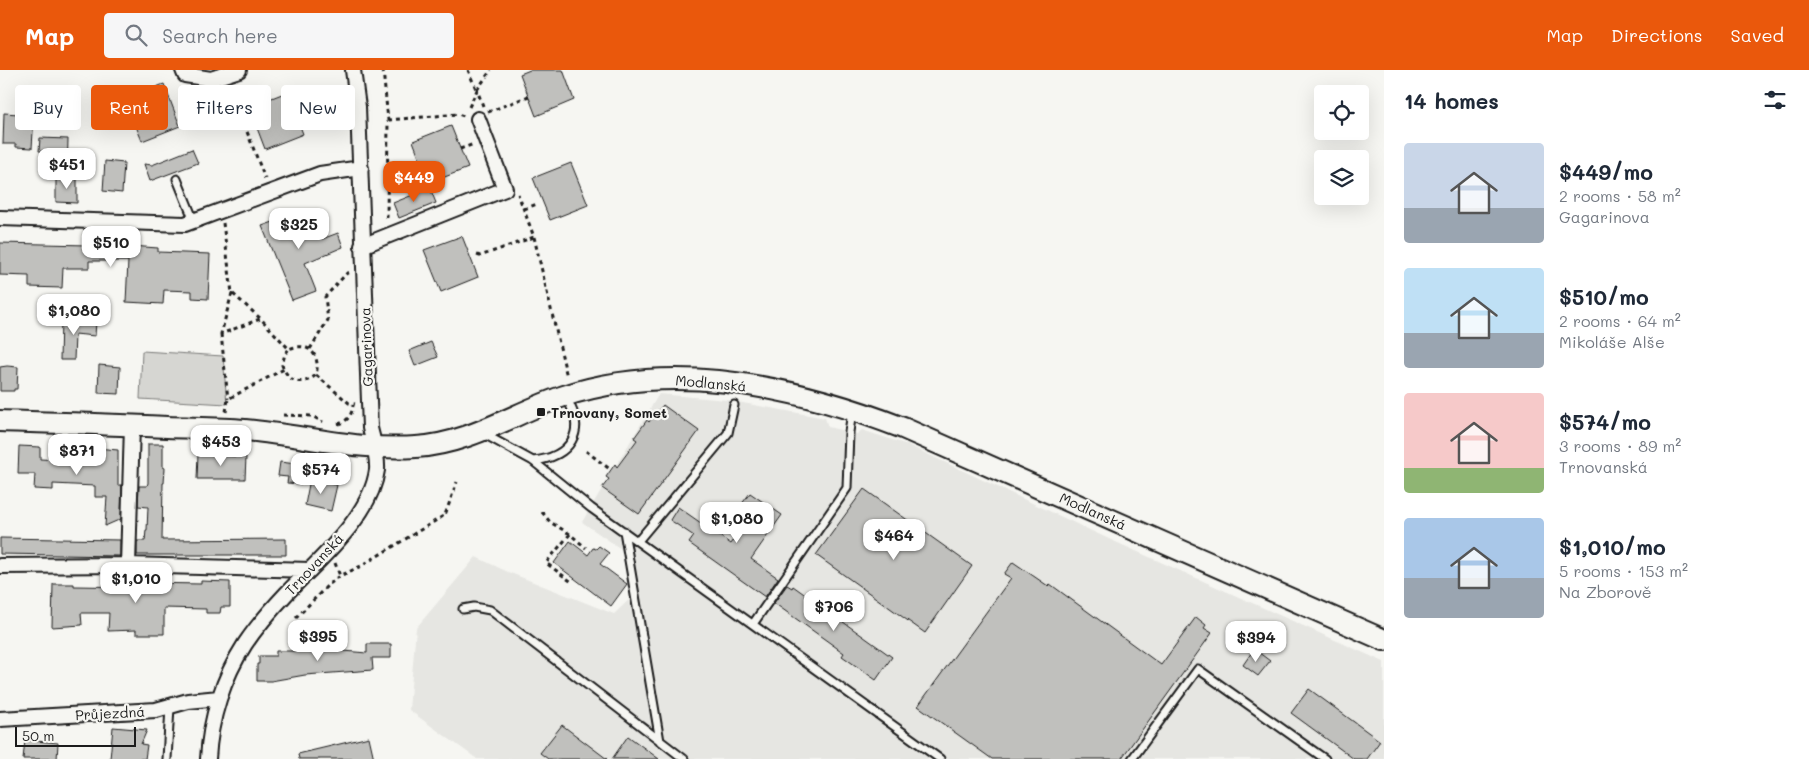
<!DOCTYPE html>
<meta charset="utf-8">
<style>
body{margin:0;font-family:Mali,sans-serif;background:#f6f6f7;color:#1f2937;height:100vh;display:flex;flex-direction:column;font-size:19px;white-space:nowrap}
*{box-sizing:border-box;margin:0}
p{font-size:16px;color:#747a83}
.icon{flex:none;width:28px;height:28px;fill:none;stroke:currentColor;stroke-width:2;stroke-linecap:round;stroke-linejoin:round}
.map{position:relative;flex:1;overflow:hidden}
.drawer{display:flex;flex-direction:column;background:#fff;width:425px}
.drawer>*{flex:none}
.hud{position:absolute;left:15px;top:15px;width:475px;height:45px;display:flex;gap:10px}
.buttons{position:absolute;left:1314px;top:15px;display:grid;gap:10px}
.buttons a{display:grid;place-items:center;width:55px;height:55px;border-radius:5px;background:#fff;box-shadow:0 5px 20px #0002;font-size:25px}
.scale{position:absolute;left:15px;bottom:12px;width:121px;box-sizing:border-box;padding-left:5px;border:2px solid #1c1c1c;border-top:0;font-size:14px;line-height:18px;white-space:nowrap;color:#1c1c1c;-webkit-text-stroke:4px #f6f6f2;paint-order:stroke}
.price{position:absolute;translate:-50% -42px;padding:0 11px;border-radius:10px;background:#fff;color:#222;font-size:16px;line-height:32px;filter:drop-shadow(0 1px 2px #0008)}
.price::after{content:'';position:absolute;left:50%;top:30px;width:15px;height:11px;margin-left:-8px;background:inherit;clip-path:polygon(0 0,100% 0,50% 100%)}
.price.current{background:#ea580c;color:#fff}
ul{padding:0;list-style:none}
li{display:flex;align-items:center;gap:15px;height:125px;padding:0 20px}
li span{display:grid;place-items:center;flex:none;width:140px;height:100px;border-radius:5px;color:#555}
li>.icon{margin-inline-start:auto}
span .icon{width:60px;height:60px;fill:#fffc;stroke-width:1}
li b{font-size:21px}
h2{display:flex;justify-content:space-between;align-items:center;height:60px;padding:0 20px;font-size:21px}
.chip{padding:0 18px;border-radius:5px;background:#fff;box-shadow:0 5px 20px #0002;font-size:18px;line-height:45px}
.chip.current{background:#ea580c;color:#fff}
header{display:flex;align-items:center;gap:30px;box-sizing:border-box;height:70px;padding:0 25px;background:#ea580c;color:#fff}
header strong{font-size:24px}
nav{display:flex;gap:28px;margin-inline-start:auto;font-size:18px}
.search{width:350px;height:45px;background:#f6f6f7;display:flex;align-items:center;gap:12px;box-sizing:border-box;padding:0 18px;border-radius:5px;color:#747a83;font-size:19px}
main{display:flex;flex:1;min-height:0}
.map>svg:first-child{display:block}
</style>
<header>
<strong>Map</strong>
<div class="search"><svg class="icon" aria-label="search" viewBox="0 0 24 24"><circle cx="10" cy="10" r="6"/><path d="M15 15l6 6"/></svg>Search here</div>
<nav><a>Map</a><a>Directions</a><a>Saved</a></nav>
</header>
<main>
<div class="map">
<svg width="1384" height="689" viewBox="0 0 1384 689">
<rect width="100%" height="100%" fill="#f6f6f2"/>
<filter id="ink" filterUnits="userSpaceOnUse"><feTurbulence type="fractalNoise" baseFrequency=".02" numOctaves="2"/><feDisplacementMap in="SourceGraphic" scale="10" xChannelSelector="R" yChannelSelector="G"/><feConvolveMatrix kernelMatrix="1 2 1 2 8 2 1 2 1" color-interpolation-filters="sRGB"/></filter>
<g filter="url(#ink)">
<path fill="#e6e6e2" d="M 659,324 L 727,330 L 825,348 L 828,357 L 857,364 L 862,360 L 908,375 L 1109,469 L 1384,592 L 1384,689 L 477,689 L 409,640 L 416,558 L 476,487 L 508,502 L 614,544 L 632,527 L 621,479 L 582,452 Z"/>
<path fill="#d6d6d2" stroke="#797977" d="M 142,281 L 223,286 L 227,334 L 140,329 Z"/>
<path fill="#c0c0bd" stroke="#1c1c1c" d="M 530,0 L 563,0 L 574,30 L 536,46 L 520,4 Z
M 164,14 L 180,56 L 142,71 L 125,29 Z
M 287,22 L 303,64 L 265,79 L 249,37 Z
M 4,43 L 34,45 L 32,78 L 16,77 L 16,74 L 3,74 Z
M 451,56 L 468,98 L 429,113 L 413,71 Z
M 40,68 L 68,69 L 67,107 L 53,104 L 53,82 L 39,81 Z
M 192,79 L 198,93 L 150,111 L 144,94 L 152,95 Z
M 105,91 L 124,93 L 122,123 L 103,121 Z
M 571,93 L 588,135 L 550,150 L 533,108 Z
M 56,108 L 77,108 L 77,133 L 56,132 Z
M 430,118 L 436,133 L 399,148 L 393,133 Z
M 312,141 L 322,169 L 338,163 L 343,177 L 305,193 L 316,221 L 292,230 L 262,156 L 276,151 L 277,154 Z
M 462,166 L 478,207 L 441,222 L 424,180 Z
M 0,173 L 131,176 L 158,178 L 158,182 L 210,184 L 208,229 L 192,228 L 192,221 L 164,220 L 163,234 L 126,232 L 128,191 L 89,191 L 89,198 L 63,198 L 62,218 L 29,217 L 29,206 L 0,205 Z
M 61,250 L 96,251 L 95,266 L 75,264 L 74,290 L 60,290 Z
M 431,272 L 438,287 L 415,296 L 409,281 Z
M 99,295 L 120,297 L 119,324 L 98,323 Z
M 7,296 L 18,297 L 17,319 L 14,319 L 14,321 L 0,321 L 0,297 Z
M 663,335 L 699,361 L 639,444 L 602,418 L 609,409 L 606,407 L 615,394 L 617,397 L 637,370 L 634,368 L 647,350 L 649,352 Z
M 148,374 L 163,374 L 163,397 L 165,398 L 164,413 L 163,413 L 162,470 L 286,469 L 286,485 L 137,485 L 137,471 L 145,471 L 146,460 L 147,460 L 148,437 L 138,436 L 139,416 L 147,416 L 148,413 Z
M 19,376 L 40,377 L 40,389 L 96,392 L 96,378 L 118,380 L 118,415 L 122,415 L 121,449 L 105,456 L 107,427 L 95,427 L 95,416 L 53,414 L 53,420 L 34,419 L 35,404 L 18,404 Z
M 198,384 L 246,387 L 245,409 L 197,409 Z
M 280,392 L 304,395 L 301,414 L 287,413 L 288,407 L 278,406 Z
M 310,409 L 337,415 L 331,441 L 305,435 Z
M 864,419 L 972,496 L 925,563 L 816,485 Z
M 750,423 L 782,445 L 751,489 L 778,508 L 765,527 L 689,473 L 694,466 L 670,450 L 678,437 L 731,474 L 753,443 L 741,435 Z
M 0,468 L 120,470 L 120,486 L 0,484 Z
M 570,471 L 588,485 L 593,478 L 596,479 L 599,476 L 609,483 L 600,494 L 627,514 L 611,536 L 554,493 Z
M 1013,492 L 1048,516 L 1050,514 L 1161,595 L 1196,547 L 1206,555 L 1204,558 L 1212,563 L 1121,689 L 992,689 L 918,636 L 1011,508 L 1004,504 Z
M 201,511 L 230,512 L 230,537 L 221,537 L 220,543 L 206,543 L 206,539 L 164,538 L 164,564 L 136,564 L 136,560 L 108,561 L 109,543 L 81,543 L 82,555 L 52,557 L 53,514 L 74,514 L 74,516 L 143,517 L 143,513 L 201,514 Z
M 787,515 L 792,518 L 793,516 L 892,587 L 876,610 L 842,586 L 844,583 L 774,533 Z
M 367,574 L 391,574 L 391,588 L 372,588 L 373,600 L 305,605 L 271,611 L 257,611 L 257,594 L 259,594 L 259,586 L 276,586 L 276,581 L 310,581 L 310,575 L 332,575 L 332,580 L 367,583 Z
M 1254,579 L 1270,591 L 1258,606 L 1243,595 Z
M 1309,619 L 1380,671 L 1367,689 L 1354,689 L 1291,643 Z
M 562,655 L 607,689 L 548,689 L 540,683 Z
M 113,657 L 147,660 L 141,674 L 147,675 L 145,689 L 110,689 Z
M 628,666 L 659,689 L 612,689 Z
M 369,667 L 374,689 L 299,689 L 298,684 Z
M 25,670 L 58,673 L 57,689 L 23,689 Z"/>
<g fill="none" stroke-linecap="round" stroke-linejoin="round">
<defs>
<path id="lane" d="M 177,109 L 194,151
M 484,364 L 533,391 L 591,438 L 940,689
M 533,391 C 570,387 588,362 566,328
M 624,461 L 660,671
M 638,471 L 728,363 L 734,335
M 463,539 L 474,537 L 490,540 L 684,689
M 753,554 L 847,418 L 849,362 L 852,342
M 167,689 L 170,637
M 1132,689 L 1198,599 L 1325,689"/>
<path id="street" d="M 183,0 L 185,5 L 211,9 L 239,0
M 0,148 L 185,154 L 320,104 L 361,98
M 362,176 L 505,119 L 478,49
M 128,495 L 132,355
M 0,496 L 128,495 L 310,500
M 0,649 L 156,640 L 188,631 L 219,628
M 208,689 C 210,649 223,608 245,574 C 257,556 271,540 286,524 C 317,491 371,447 377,400 C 378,386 373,371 370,358 L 358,37 L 353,0"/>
<path id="secondary" d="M 0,351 C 56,353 111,354 167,357 C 193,358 219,358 245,360 C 302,365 359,381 416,377 C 469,374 514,343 564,326 C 674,290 798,317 903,358 L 1384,570"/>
</defs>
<use href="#lane" stroke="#1c1c1c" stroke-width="11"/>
<use href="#street" stroke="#1c1c1c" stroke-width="18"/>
<use href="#secondary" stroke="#1c1c1c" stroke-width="24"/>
<path stroke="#1c1c1c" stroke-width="3" stroke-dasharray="4 4" stroke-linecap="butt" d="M 383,0 L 388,50 L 387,151
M 468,0 L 476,19
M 230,17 L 265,109
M 477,20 L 491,0
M 469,37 L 477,20 L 483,36
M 488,42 L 529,26
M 388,50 L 458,44 L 464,46
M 460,79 L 474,74
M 524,139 L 537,134
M 223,153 L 232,223 L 261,249 L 289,279 C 309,271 321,285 316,305 C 302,317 288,312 282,295 L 285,284 L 289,279
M 534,167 L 567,307
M 477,185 L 480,186 L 534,167 L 518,124
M 232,223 L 221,264 L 260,249
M 221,264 L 228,329
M 310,279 L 328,250 L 325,227 L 347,203 L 350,202
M 316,305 L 349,333 L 355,334
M 226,342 L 228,329 L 284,299
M 283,345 L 312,346 L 323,352
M 338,354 C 348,351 352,345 353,335
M 586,381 L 611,400
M 542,442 L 550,452 L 570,464 L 586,478
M 570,464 L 546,493 L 573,513
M 335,493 L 340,506
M 296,548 L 327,516 L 340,506 L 361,496 L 445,445 L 457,412"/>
<use href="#lane" stroke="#f6f6f2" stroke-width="7"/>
<use href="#street" stroke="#f6f6f2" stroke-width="14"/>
<use href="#secondary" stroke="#f6f6f2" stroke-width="20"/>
</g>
</g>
<rect fill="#1c1c1c" stroke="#f6f6f2" stroke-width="2" x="536" y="337" width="10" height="10" rx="2.5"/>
<g text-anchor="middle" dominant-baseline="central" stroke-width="4.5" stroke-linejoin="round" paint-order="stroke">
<g font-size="14" fill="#1c1c1c" stroke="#f6f6f2">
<text transform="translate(366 277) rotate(-92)">Gagarinova</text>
<text transform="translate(711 313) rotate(5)">Modlanská</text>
<text transform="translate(1093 441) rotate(24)">Modlanská</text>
<text transform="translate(314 494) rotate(-47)">Trnovanská</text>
<text transform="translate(110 643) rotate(-3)">Průjezdná</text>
</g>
<g font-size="14" font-weight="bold" fill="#1c1c1c" stroke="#f6f6f2" text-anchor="start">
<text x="551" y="342">Trnovany, Somet</text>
</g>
</g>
</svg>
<div class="buttons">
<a><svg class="icon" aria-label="locate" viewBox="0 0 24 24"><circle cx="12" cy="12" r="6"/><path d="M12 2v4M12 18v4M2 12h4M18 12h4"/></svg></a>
<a><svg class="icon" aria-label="layers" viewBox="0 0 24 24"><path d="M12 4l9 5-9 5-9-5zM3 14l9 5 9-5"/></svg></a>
</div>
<div class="scale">50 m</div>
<b class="price" style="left:67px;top:120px">$451</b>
<b class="price current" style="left:414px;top:133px">$449</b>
<b class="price" style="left:299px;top:180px">$325</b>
<b class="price" style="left:111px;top:198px">$510</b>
<b class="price" style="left:74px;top:266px">$1,080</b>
<b class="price" style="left:221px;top:397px">$453</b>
<b class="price" style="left:77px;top:406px">$871</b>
<b class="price" style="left:321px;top:425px">$574</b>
<b class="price" style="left:737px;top:474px">$1,080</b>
<b class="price" style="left:894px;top:491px">$464</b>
<b class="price" style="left:136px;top:534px">$1,010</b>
<b class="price" style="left:834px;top:562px">$706</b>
<b class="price" style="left:318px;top:592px">$395</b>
<b class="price" style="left:1256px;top:593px">$394</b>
<div class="hud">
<a class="chip">Buy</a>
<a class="chip current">Rent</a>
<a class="chip">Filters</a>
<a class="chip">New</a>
</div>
</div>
<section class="drawer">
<h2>14 homes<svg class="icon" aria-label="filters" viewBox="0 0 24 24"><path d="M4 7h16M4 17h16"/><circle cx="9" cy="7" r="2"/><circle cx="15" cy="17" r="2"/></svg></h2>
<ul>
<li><span style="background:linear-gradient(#c9d6e8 65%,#9aa5b1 0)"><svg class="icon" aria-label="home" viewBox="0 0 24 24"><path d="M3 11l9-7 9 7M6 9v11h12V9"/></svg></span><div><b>$449/mo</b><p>2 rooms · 58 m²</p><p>Gagarinova</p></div></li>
<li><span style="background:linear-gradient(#bfe0f5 65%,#9aa5b1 0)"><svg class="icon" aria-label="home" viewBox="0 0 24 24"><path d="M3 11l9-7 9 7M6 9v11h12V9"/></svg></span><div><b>$510/mo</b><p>2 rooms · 64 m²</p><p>Mikoláše Alše</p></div></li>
<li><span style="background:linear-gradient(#f6c9c9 75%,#8fb573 0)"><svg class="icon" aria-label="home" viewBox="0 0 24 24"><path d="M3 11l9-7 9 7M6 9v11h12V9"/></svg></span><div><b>$574/mo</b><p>3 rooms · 89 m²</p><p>Trnovanská</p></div></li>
<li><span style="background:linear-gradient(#a9c7e8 60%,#9aa5b1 0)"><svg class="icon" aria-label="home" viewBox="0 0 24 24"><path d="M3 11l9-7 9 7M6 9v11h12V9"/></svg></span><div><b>$1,010/mo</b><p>5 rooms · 153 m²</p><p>Na Zborově</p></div></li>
</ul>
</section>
</main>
